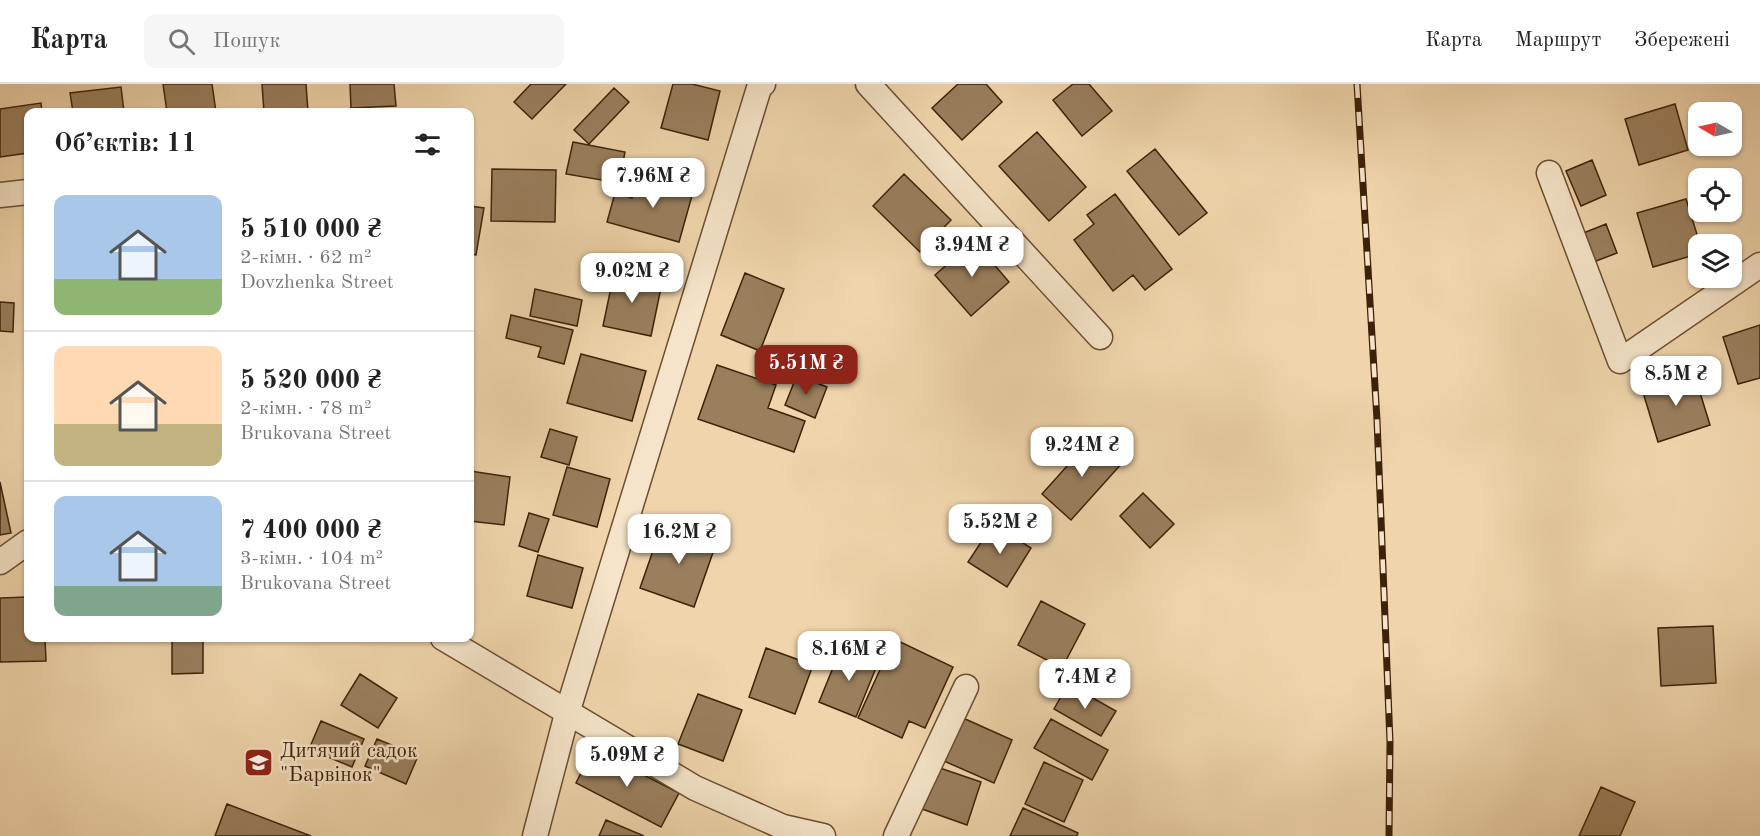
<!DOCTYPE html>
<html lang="uk">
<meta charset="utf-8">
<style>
body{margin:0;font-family:"Old Standard TT",serif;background:#f6f6f6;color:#222;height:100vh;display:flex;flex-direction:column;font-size:22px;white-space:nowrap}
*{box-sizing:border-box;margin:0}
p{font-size:20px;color:#767676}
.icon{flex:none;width:33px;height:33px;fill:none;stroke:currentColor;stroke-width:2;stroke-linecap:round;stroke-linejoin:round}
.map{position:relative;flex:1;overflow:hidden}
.panel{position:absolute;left:24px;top:24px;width:450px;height:534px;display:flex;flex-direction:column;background:#fff;border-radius:12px;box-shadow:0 2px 4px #0004}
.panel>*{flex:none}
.needle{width:39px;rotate:279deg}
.buttons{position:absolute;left:1688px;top:18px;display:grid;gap:12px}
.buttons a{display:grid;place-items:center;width:54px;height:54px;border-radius:12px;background:#fff;box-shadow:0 2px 4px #0004;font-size:30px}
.price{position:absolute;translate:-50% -51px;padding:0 14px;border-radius:12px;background:#fff;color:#222;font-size:20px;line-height:39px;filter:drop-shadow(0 2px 3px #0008)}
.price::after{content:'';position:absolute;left:50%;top:36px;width:18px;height:14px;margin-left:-9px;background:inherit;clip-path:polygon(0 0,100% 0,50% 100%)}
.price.selected{background:#8f2418;color:#fff}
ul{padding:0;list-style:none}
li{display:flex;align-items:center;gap:18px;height:150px;padding:0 30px}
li+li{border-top:2px solid #e0e0e0}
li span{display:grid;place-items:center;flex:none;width:168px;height:120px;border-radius:12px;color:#555}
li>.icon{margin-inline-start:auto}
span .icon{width:72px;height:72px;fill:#fffc;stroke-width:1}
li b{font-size:26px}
h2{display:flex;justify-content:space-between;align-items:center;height:72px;padding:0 30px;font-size:26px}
header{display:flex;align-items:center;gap:36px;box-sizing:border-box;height:84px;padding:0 30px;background:#fff;border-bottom:2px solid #e0e0e0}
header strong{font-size:28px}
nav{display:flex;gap:33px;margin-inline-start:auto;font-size:21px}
.search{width:420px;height:54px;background:#f6f6f6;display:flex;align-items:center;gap:15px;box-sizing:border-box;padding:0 21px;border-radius:12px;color:#767676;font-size:22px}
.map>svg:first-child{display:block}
</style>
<header>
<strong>Карта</strong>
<div class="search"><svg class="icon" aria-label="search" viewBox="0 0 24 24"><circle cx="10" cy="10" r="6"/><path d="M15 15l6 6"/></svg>Пошук</div>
<nav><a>Карта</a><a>Маршрут</a><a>Збережені</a></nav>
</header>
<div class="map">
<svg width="1760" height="752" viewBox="0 0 1760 752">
<rect width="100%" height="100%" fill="#f0d5ac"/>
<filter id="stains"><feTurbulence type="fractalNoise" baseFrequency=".00333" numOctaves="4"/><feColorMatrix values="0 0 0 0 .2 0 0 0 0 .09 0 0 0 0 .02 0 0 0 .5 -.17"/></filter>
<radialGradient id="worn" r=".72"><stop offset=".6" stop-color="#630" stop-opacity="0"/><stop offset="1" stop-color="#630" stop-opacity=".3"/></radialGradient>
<path fill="#9a7f5d" stroke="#3d2207" stroke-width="1.5" d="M 163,0 L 212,0 L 216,28 L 167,28 Z
M 262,0 L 306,0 L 308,28 L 264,28 Z
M 350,0 L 394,0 L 396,22 L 351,24 Z
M 531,0 L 566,0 L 532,35 L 514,18 Z
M 673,0 L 692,0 L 720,7 L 708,56 L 661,44 Z
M 958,0 L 986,0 L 1002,18 L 962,56 L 932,24 Z
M 1073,0 L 1089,0 L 1112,27 L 1082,52 L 1053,16 Z
M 121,3 L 124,28 L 73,28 L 70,9 Z
M 614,4 L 629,18 L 589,60 L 574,46 Z
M 41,19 L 42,28 L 28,28 L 28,69 L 0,73 L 0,25 Z
M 1675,20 L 1688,66 L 1639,81 L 1625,35 Z
M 1037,48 L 1086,103 L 1049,137 L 999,82 Z
M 573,58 L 625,68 L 619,99 L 566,90 Z
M 1155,65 L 1207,129 L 1179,151 L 1127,87 Z
M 1592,76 L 1606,111 L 1581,122 L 1566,87 Z
M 492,85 L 556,86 L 555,138 L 491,137 Z
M 904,90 L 951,136 L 920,168 L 873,122 Z
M 638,92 L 693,108 L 679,158 L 607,138 L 615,109 L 632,114 Z
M 1115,110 L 1172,185 L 1145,206 L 1133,191 L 1113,207 L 1074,156 L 1094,140 L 1087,131 Z
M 1686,115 L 1700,160 L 1698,170 L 1653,183 L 1637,129 Z
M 470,122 L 484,124 L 476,171 L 470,170 Z
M 1606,140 L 1617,169 L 1591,179 L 1581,150 Z
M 974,157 L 1009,198 L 971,232 L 935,191 Z
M 614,189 L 662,199 L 651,252 L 603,242 Z
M 745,189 L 784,205 L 760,267 L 721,251 Z
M 535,205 L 582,216 L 577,242 L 530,232 Z
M 0,218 L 14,219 L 13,248 L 0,247 Z
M 511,231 L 573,246 L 564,280 L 538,273 L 541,263 L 506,254 Z
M 1760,241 L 1760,294 L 1738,300 L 1723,253 Z
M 581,270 L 646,287 L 632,337 L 567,319 Z
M 717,281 L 776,301 L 768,324 L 805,337 L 794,368 L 698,335 Z
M 1694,289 L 1710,341 L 1658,358 L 1642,305 Z
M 797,291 L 827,303 L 815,334 L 785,321 Z
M 550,345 L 577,353 L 569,381 L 541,373 Z
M 1094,352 L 1123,378 L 1071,436 L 1042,410 Z
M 567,383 L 610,395 L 597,443 L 553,431 Z
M 470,387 L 510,393 L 504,441 L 470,437 Z
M 0,398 L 11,449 L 0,451 Z
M 1143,409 L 1174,440 L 1150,464 L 1120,432 Z
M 529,429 L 549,435 L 538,468 L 519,462 Z
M 663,438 L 717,457 L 694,523 L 640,504 Z
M 993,440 L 1031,464 L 1007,503 L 968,478 Z
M 538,471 L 583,484 L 572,524 L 527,512 Z
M 28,513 L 28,554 L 45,554 L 46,577 L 0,578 L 0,514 Z
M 1041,517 L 1085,540 L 1062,584 L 1018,561 Z
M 1713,542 L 1716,599 L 1661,602 L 1658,544 Z
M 172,554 L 203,554 L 203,589 L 172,590 Z
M 894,555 L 953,583 L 925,644 L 909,637 L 902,654 L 858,634 Z
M 766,564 L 813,581 L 795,630 L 749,613 Z
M 841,564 L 878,579 L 856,633 L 819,618 Z
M 360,590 L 397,614 L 378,644 L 341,621 Z
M 1068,600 L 1116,627 L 1101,652 L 1054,625 Z
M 698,610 L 742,626 L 723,677 L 678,660 Z
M 963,634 L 1012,656 L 994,699 L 944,677 Z
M 1051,635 L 1108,666 L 1092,696 L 1034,664 Z
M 321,637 L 364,655 L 352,683 L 309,665 Z
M 377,655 L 418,672 L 406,700 L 365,682 Z
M 593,665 L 679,709 L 661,743 L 576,699 Z
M 1044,678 L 1083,696 L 1064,738 L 1025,720 Z
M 937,683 L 981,698 L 967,741 L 922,725 Z
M 1601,703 L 1635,718 L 1620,752 L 1579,752 Z
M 227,720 L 311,752 L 215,752 Z
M 1023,724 L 1078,749 L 1077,752 L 1010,752 Z
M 606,736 L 644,752 L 599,752 Z"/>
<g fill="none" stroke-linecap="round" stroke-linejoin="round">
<defs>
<path id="street" d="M 868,0 L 1100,253
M 1549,89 L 1620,277 L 1760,181
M 0,111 L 28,108
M 0,478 L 28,458
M 443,554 L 695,704 L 783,743 L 823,752
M 535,752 L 568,626 L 759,4 L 763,0
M 896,752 L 966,603"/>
</defs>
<use href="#street" stroke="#6a4f30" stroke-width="27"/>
<use href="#street" stroke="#f5e4c9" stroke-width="24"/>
<defs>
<path id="rail" d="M 1357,0 L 1377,336 L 1390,658 L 1389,752"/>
</defs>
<use href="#rail" stroke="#3d2207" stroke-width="7"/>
<use href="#rail" stroke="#f5e4c9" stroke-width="4.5" stroke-dasharray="14" stroke-linecap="butt"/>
</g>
<defs>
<symbol id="school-square" viewBox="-11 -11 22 22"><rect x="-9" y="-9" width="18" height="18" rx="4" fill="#8f2418" stroke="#f5e4c9"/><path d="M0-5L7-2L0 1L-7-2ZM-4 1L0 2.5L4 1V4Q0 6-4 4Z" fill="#fff"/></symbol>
</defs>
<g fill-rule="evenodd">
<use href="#school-square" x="242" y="662" width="33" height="33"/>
</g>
<g text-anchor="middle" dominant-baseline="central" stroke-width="5" stroke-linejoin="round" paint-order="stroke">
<g font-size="21" fill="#3d2207" stroke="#f5e4c9" text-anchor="start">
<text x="280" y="667">Дитячий садок<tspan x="280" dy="24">"Барвінок"</tspan></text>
</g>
</g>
<rect width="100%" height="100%" filter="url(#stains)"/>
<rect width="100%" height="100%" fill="url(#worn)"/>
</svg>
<div class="buttons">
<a><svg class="needle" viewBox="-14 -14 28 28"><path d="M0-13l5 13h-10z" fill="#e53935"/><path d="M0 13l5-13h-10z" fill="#767676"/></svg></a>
<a><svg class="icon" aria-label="locate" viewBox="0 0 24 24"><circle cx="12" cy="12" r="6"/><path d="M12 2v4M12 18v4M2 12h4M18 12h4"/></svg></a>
<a><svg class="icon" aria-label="layers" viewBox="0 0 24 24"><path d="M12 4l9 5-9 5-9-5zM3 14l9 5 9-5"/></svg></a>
</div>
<b class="price" style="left:653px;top:125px">7.96M ₴</b>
<b class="price" style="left:972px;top:194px">3.94M ₴</b>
<b class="price" style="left:632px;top:220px">9.02M ₴</b>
<b class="price selected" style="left:806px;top:312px">5.51M ₴</b>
<b class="price" style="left:1676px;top:323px">8.5M ₴</b>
<b class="price" style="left:1082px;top:394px">9.24M ₴</b>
<b class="price" style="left:1000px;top:471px">5.52M ₴</b>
<b class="price" style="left:679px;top:481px">16.2M ₴</b>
<b class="price" style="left:849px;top:598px">8.16M ₴</b>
<b class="price" style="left:1085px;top:626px">7.4M ₴</b>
<b class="price" style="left:627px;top:704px">5.09M ₴</b>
<section class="panel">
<h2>Об’єктів: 11<svg class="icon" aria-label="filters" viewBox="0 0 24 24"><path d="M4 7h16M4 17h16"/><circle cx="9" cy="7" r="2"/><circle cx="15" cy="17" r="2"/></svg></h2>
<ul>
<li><span style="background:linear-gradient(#a9c7e8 70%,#8fb573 0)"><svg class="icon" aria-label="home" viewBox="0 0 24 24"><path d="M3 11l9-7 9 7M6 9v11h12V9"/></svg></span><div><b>5 510 000 ₴</b><p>2-кімн. · 62 m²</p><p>Dovzhenka Street</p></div></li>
<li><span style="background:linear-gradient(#ffd9b3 65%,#c2b280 0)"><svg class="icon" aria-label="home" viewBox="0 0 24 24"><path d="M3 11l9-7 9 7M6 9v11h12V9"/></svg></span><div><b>5 520 000 ₴</b><p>2-кімн. · 78 m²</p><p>Brukovana Street</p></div></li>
<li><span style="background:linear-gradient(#a9c7e8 75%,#7fa58c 0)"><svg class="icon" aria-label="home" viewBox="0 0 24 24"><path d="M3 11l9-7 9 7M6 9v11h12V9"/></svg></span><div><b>7 400 000 ₴</b><p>3-кімн. · 104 m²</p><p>Brukovana Street</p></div></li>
</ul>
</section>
</div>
